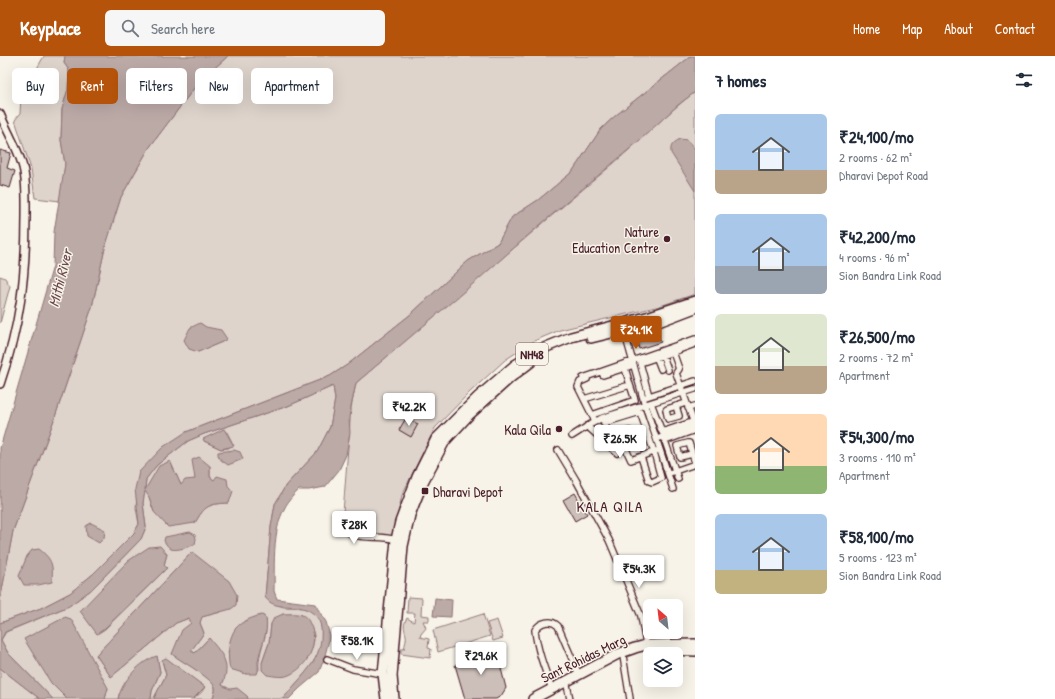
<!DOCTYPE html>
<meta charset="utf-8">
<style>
body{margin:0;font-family:"Patrick Hand",sans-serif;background:#f6f6f7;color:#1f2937;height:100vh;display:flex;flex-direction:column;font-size:15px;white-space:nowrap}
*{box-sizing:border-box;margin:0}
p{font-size:13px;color:#747a83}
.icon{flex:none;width:22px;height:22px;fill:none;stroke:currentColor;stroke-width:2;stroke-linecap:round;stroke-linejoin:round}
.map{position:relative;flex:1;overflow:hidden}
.details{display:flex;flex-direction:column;background:#fff;width:360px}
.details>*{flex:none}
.top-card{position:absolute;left:12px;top:12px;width:380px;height:36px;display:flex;gap:8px}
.needle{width:26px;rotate:332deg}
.buttons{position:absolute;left:643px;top:543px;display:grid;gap:8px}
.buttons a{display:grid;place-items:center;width:40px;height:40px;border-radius:6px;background:#fff;box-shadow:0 4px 16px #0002;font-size:20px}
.price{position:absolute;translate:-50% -34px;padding:0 9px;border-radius:4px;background:#fff;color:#222;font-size:13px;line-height:26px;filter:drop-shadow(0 1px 2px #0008)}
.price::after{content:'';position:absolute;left:50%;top:24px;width:12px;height:9px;margin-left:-6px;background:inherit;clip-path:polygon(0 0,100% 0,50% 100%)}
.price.selected{background:#b45309;color:#fff}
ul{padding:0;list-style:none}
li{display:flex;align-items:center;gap:12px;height:100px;padding:0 20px}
li span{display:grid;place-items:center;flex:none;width:112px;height:80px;border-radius:6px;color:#555}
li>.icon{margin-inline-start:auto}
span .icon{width:48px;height:48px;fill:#fffc;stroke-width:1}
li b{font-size:17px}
h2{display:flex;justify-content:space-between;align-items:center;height:48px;padding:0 20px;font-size:17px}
.tag{padding:0 14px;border-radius:6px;background:#fff;box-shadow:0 4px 16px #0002;font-size:14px;line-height:36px}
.tag.selected{background:#b45309;color:#fff}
header{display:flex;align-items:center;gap:24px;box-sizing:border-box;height:56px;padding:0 20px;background:#b45309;color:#fff}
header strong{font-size:19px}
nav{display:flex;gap:22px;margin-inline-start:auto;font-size:14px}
.search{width:280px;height:36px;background:#f6f6f7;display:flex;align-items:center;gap:10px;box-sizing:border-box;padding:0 14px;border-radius:6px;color:#747a83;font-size:15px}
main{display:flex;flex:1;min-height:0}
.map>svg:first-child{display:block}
</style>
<header>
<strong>Keyplace</strong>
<div class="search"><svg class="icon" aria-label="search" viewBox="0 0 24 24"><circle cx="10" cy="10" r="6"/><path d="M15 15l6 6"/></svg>Search here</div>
<nav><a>Home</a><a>Map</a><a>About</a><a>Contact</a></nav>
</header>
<main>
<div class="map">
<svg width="695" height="643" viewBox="0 0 695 643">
<rect width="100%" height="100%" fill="#f7f3e8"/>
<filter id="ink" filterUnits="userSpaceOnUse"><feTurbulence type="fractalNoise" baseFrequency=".025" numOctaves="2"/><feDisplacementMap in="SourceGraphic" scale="8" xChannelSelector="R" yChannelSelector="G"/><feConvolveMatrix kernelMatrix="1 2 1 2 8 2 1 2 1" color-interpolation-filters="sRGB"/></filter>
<g filter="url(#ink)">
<path fill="#ded4cc" stroke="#947a7c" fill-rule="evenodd" d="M 44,0 L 65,0 L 64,7 L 69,14 L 68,33 L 62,54 L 61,84 L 65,108 L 60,145 L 35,142 L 31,113 L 15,64 L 20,58 L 21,41 Z
M 228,0 L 691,0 L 615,60 L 601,73 L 572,116 L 538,144 L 512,161 L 498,187 L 468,205 L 411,258 L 347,309 L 330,320 L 186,376 L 139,416 L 136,452 L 139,468 L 134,477 L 93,518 L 70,537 L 41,552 L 0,567 L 0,545 L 13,475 L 55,361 L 92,251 L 105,192 L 121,141 L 149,92 L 198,27 ZM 200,267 L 222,286 L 198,296 Z
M 695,36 L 695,238 L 660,250 L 560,274 L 534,285 L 505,304 L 469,337 L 435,372 L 402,439 L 393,481 L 351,477 L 345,466 L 343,457 L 351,352 L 356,327 C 442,254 527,180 613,108 C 641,84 666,58 695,36 Z
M 0,220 L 5,222 L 10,230 L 0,267 Z
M 333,330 L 335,343 L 330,371 L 317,396 L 286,429 L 275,448 L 271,471 L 265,541 C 270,544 278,550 284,551 C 293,552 303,550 311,555 C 319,560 321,567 322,576 C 324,604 299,622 283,643 L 248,643 L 247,640 L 224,631 L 222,629 L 224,624 L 209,582 L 195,597 L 191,594 L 204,577 L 200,567 L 201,561 L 221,556 L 192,496 L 96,599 L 111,621 L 176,567 L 189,562 L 191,567 L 172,598 C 182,606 210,620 215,631 C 216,635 214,639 212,643 L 193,643 L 201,637 L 205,631 L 162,605 L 166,619 L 154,642 L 155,643 L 151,643 L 152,635 L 160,616 L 157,600 L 119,638 L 118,643 L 105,643 L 108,632 L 51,627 L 67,643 L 53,643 L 8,597 L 1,584 L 6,576 L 69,550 L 91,534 L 141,483 L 146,471 L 143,447 L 146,423 L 157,409 L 188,385 L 204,378 L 288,350 ZM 227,376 L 232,386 L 229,392 L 221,393 L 204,385 ZM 170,405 L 181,429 L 195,423 L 210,410 L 210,421 L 214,424 L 229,447 C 209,448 205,449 195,467 L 154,456 L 149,441 ZM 167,498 L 164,509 L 167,512 L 105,573 L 97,578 ZM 283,558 L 302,559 C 317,579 317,579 308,602 L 262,607 L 269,587 L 271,568 ZM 262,559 L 266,562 C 269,580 257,596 259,614 L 246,618 L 237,614 L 228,597 L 236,572 L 244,566 Z
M 408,541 L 422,542 L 421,559 L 429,560 L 429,565 L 423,565 L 426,572 L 421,578 L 420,581 L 429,583 L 428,592 L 431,593 L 430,602 L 401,598 L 401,593 L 404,593 C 405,588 407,583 406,579 C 404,572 403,569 407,562 L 414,566 L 415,557 L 407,557 Z
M 483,558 L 490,580 L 438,596 L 433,574 Z
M 497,564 L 503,582 L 493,585 L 487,567 Z
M 0,612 L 40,643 L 0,643 Z"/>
<path fill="#bcaaa7" stroke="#8e7275" d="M 65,0 L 228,0 L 198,27 L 149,92 L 121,141 L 105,192 L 92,251 L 55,361 L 13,475 L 0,545 L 0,392 L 53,210 L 54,176 L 65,108 L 61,84 L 62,53 L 68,33 L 69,14 L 64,7 Z
M 691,0 L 695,0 L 695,36 L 678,49 L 640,84 L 540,169 L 480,222 L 356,327 L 349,361 L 350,377 L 346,399 L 339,414 L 325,431 L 309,434 L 299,434 C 270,458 275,501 274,535 L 277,543 L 315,548 L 326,566 L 330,580 L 324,603 L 319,616 L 300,632 L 289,643 L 283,643 C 301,619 324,605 321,572 C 320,560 310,553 298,551 C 286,549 273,553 265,541 L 271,471 L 275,448 L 286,429 L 317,396 L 330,371 L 335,343 L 333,330 L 288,350 L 204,378 L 188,385 L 157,409 L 146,423 L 145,434 L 159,410 L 170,405 L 181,429 L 185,424 L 195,423 L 192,404 L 199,401 L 210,410 L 210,421 L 214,424 L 217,420 L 227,423 L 228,430 L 233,435 L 229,447 C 209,448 205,449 195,467 L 168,471 L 154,456 L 149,441 L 145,435 L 143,447 L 146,471 L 141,483 L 91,534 L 69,550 L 5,576 L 1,584 L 8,597 L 53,643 L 40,643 L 0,612 L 0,567 L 41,552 L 70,537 L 93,518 L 134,477 L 139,468 L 135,433 L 139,416 L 163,391 L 186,376 L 330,320 L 347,309 L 411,258 L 468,205 L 498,187 L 512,161 L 538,144 L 572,116 L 601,73 L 615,60 Z
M 680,83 L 687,84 L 695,93 L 695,135 L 671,97 C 670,89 673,87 680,83 Z
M 200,267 L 206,271 L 221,274 L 227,283 L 222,286 L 198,296 L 189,293 L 184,284 L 190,272 Z
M 224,373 L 234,390 L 221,393 L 204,385 L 203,383 Z
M 234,394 L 240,396 L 243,403 L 228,409 L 221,404 L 218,399 L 218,396 Z
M 91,467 L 105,474 L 104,482 L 99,487 L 87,480 L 86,470 Z
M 190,476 L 195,479 L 196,483 L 195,488 C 190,491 176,495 171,493 C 168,491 166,488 164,485 L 165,481 Z
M 160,490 L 167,498 L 164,509 L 167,512 L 104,573 L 97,578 L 80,555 L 128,505 L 149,491 Z
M 39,493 C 53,504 53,509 52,526 L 38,529 L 24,529 L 19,520 L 27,500 L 32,494 Z
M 192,496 L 229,525 L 237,539 L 236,549 L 231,553 L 202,561 L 200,567 L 204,577 L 191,595 L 195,597 L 209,582 C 222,598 232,607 222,629 L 230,633 L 237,632 L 247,640 L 248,643 L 212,643 C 214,639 216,635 215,631 C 209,620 182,606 172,598 L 182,574 L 191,567 L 189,562 L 176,567 L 111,621 L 96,599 Z
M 435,542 L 452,544 L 451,561 L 433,560 Z
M 283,558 C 288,558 297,557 302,559 C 305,560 309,564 310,568 C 320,586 308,611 289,619 C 283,622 274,620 267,619 L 262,614 L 262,607 L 269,587 L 271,568 L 274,562 Z
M 262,559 L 266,562 C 269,578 260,590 258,606 C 258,611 259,613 257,618 L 246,618 L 230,613 C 227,601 228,582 236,572 C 242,565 253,561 262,559 Z
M 65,561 L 71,563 L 108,632 L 105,643 L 67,643 L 51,627 L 24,583 Z
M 157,600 L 160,616 L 152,635 L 151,643 L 118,643 C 122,625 140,605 157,600 Z
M 166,602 L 205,631 L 193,643 L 155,643 L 154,642 L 166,619 L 162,604 Z"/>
<path fill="#ccbfb9" stroke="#4a1f2b" d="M 0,94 L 11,97 L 7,112 L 15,115 L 10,132 L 0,129 Z
M 657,276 L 661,286 L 639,293 L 636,283 Z
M 406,362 L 418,368 L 411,381 L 399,374 Z
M 575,437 L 587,458 L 575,465 L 563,444 Z
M 496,593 L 506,632 L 501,640 L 496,643 L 465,643 L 455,609 L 459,604 Z"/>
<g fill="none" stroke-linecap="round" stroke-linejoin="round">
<defs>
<path id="minor" d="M 623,271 L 645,349 L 673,433
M 673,296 L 695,288
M 656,300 L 661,313
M 663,300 L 668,314
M 603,319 L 634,309
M 583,322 L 695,283
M 587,323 L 580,326 L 578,331 L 595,365
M 649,340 L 640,307 L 673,296 L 679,313 L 676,317 L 695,370
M 646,341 L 695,325
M 584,343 L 630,329 L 625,312
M 651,347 L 662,376 L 695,365
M 676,350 L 679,360 L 668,363 L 666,354 L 667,353 L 686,347
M 688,352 L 695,350
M 592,359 L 635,344 L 630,329
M 603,364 L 610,380 L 630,375 L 633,383 L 625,387 L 624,389 L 631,404 L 656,395
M 604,367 L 640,356 L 654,396 L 661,422 L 652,426 L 649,425 L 641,401
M 587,370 L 617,397
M 572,380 L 591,368 L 602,362 L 695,333
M 657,383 L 695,369
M 558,394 L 576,424 L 609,484 L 641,560 L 647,594
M 692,398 L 680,401 L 677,390 L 688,387 L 689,387 L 695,407
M 672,416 L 695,408
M 678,423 L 665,385 L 695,374
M 342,460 C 342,490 377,477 396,484
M 623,600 L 630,643
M 327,603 L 353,613 L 383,618
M 567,629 L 570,643
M 552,633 C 545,614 537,594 535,574 C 540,566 551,563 558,570 L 579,619"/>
<path id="tertiary" d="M 0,58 C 7,75 17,91 22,108 C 27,122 26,145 26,160 C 26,221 20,270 0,328"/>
<path id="primary" d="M 591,282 L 661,265 L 695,252
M 672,594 L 695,595
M 386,643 L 383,618 L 396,484 L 400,466 L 417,421 L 436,383 L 478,341 L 515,309 L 544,292 L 571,281 L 650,260 L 695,245
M 394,643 L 392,620 L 403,490 L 410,459 L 415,446 L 424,424 L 445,385 L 469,359 L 510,322 L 531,306
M 533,643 L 618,598 L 635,592 L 646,589 L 695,588"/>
</defs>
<use href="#minor" stroke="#4a1f2b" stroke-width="8"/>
<use href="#tertiary" stroke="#4a1f2b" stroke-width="10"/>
<use href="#primary" stroke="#4a1f2b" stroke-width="12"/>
<use href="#minor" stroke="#f7f3e8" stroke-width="5.5"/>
<use href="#tertiary" stroke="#f7f3e8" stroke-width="7"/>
<use href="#primary" stroke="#f7f3e8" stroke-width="9"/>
</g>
</g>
<g fill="#4a1f2b" stroke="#f7f3e8" stroke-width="1.5">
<circle cx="667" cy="183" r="4"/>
<circle cx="559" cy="373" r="4"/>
<rect x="421" y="431" width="8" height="8" rx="2"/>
</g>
<g text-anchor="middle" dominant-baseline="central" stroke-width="3" stroke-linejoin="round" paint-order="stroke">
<rect fill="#f7f3e8" stroke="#7e5f64" stroke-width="1" x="516" y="287" width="32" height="22" rx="3"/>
<g font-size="13" font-weight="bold" fill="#4a1f2b">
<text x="532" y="298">NH48</text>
</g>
<g font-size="14" fill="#4a1f2b" stroke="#f7f3e8" text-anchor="end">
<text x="659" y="175">Nature<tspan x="659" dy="16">Education Centre</tspan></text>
<text x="551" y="373">Kala Qila</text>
<text x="433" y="435" text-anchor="start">Dharavi Depot</text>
</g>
<g font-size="14" fill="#4a1f2b" stroke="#f7f3e8">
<text transform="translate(583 602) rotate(-26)">Sant Rohidas Marg</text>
</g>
<g font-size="15" font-style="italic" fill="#6c4950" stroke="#f7f3e8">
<text transform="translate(60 222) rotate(-76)">Mithi River</text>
</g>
<g font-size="15" letter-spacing="1" fill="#4a1f2b" stroke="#f7f3e8">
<text x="610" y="450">KALA QILA</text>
</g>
</g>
</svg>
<div class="buttons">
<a><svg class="needle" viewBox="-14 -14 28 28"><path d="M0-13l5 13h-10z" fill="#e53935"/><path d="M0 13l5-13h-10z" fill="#747a83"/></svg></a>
<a><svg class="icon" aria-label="layers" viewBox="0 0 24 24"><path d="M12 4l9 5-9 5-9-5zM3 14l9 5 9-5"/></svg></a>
</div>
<b class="price selected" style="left:636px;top:294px">₹24.1K</b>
<b class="price" style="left:409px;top:371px">₹42.2K</b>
<b class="price" style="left:620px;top:403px">₹26.5K</b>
<b class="price" style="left:354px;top:489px">₹28K</b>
<b class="price" style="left:639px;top:533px">₹54.3K</b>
<b class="price" style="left:357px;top:605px">₹58.1K</b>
<b class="price" style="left:481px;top:620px">₹29.6K</b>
<div class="top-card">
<a class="tag">Buy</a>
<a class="tag selected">Rent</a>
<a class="tag">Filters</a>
<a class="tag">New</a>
<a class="tag">Apartment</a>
</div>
</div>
<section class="details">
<h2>7 homes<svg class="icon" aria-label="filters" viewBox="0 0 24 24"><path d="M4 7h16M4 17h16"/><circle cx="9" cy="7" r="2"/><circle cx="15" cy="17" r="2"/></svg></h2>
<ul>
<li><span style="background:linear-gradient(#a9c7e8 70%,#b9a48a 0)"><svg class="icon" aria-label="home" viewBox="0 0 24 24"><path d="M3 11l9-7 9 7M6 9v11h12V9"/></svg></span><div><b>₹24,100/mo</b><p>2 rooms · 62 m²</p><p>Dharavi Depot Road</p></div></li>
<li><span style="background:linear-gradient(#a9c7e8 65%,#9aa5b1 0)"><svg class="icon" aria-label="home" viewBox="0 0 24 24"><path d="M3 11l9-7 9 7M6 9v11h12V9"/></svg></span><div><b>₹42,200/mo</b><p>4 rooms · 96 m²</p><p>Sion Bandra Link Road</p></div></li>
<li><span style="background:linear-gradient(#dfe7d0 65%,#b9a48a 0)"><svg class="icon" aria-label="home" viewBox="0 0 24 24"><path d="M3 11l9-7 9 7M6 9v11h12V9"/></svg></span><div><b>₹26,500/mo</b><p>2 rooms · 72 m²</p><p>Apartment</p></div></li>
<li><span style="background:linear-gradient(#ffd9b3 65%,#8fb573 0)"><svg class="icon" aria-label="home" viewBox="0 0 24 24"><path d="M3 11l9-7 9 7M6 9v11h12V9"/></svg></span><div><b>₹54,300/mo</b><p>3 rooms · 110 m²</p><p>Apartment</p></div></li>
<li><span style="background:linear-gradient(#a9c7e8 70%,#c2b280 0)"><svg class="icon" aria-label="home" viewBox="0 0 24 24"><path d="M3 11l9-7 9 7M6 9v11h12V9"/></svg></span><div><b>₹58,100/mo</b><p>5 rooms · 123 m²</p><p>Sion Bandra Link Road</p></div></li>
</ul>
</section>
</main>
